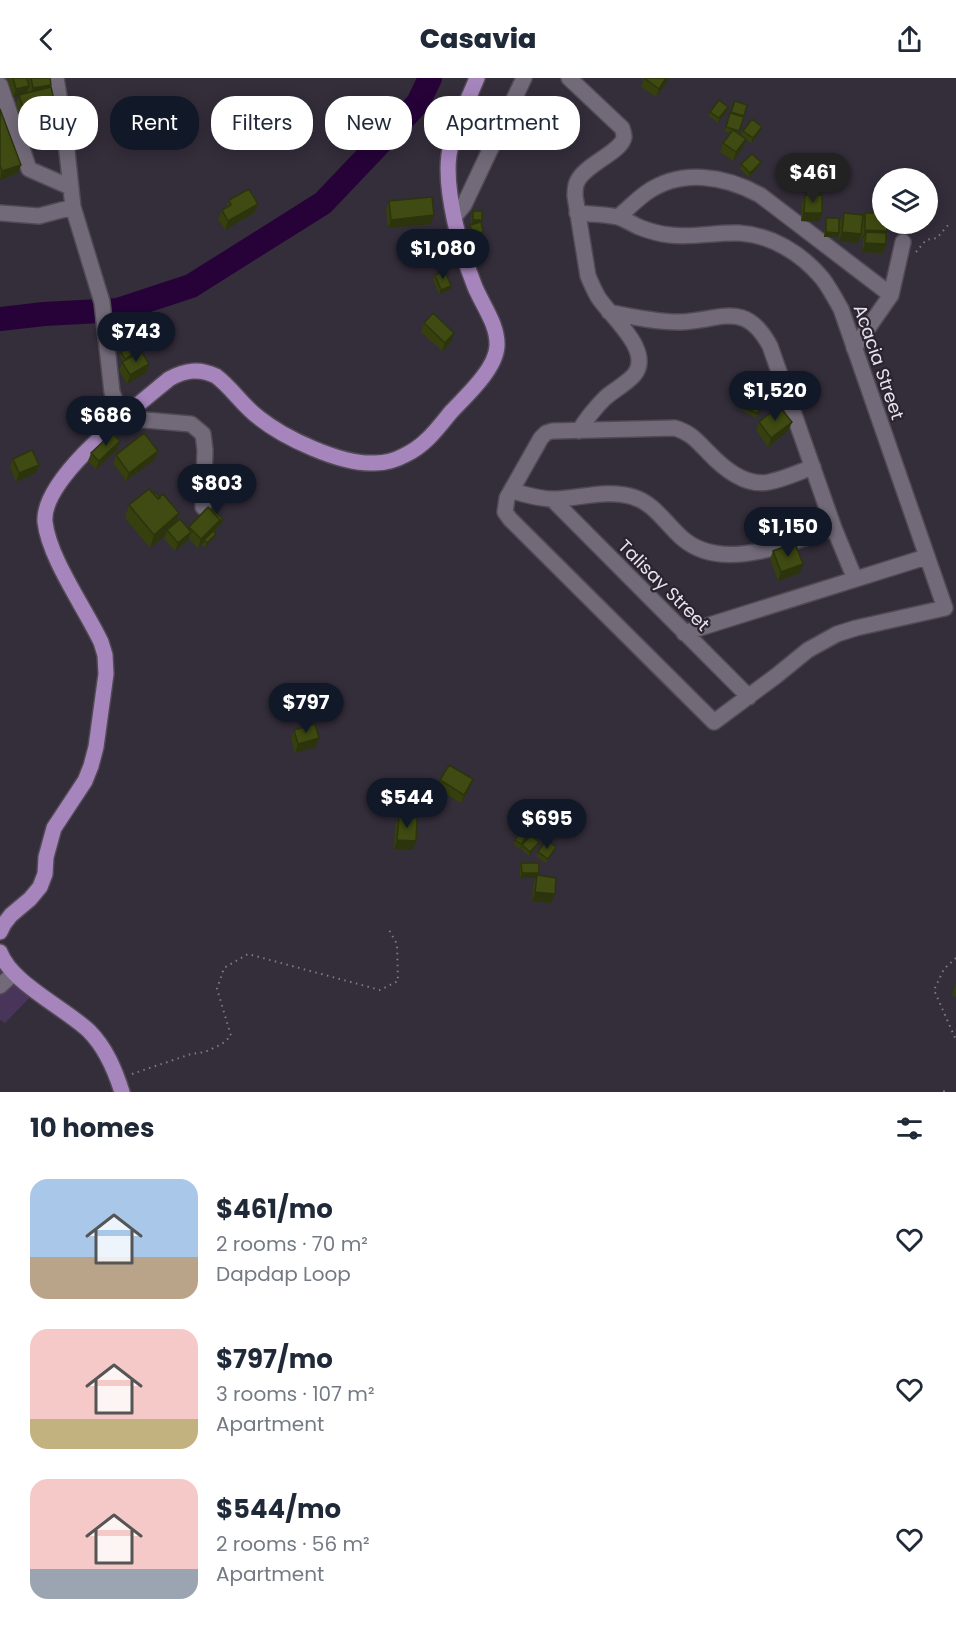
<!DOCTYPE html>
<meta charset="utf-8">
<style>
body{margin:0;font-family:Poppins,sans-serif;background:#f6f6f7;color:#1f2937;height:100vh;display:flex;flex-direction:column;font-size:22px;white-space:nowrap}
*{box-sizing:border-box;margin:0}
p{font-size:20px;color:#747a83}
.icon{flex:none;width:33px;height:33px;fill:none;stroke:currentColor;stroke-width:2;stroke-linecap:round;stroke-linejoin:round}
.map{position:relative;height:1014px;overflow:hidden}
.sheet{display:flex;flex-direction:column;background:#fff;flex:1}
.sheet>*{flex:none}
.guide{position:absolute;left:18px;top:18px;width:600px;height:54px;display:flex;gap:12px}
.buttons{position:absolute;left:872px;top:90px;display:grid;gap:12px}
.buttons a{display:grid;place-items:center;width:66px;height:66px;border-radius:50%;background:#fff;box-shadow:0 3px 15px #0003;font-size:30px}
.price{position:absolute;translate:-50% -51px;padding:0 14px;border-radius:21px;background:#111827;color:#fff;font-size:20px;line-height:39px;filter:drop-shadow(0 2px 3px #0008)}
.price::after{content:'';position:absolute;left:50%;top:36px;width:18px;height:14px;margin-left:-9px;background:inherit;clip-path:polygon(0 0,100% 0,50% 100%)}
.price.current{background:#222;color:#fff}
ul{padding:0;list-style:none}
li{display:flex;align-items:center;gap:18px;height:150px;padding:0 30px}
li span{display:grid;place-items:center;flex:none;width:168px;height:120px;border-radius:18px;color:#555}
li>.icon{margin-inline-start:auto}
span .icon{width:72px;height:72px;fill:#fffc;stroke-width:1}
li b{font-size:26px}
h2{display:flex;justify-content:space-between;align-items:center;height:72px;padding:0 30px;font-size:26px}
.tag{padding:0 21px;border-radius:24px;background:#fff;box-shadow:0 3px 15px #0003;font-size:21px;line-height:54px}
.tag.current{background:#111827;color:#fff}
header{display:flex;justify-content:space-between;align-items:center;height:78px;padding:0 30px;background:#fff;font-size:27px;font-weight:800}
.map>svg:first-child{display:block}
</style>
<header><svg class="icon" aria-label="back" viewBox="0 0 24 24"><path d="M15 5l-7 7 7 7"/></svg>Casavia<svg class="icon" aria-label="share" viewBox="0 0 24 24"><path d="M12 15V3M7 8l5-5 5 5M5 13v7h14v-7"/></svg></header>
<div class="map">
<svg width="956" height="1014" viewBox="0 0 956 1014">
<rect width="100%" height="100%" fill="#342d3a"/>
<path fill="#4a355a" d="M 9,881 L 36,913 L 5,945 L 0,942 L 0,890 Z"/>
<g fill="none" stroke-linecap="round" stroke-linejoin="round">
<path stroke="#260239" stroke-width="24" d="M 0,241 L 44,236 L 118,232 L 191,208 L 323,125 L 418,25 L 430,0"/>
<defs>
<path id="minor" d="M 56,0 L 65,55 L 73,129 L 102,224 L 112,314 L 122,340 L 191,346 L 203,356 L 205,372 L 203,429
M 569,0 L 622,50 C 623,53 624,56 624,59 C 622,74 585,86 577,104 C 575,108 575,114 575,118 L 588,198 C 591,205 594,212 598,219 C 610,238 654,273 634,297 C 626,306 614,312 605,320 C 595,330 586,341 579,353
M 0,7 L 29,91 L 70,109
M 0,135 L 39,138 L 73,129
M 577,135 C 590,136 605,136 618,139 C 625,141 632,146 639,149 C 649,153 660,156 670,157 C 693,160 716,154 739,155 C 771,157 801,175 822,200 C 829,209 835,220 841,231 L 945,530 L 856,550 L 837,556 L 808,572 L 776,598 L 714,644 L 510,441 L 505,434 L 507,420 L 541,360 L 546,355 L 552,353 L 675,350 C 691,355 696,362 708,374 C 723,390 745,409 769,404 C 784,401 799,394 813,389
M 454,139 L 464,127 L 524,0
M 618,139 C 628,131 636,122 646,115 C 681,90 725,98 760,117 L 891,217
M 609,234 C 632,239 656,244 680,244 C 720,243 745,221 770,268 L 834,450 L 855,501
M 854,270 L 891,217 L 903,164
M 511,413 C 525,416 541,422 556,421 C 581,420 609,411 633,419 C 654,425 666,446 682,460 C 723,496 790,464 834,450
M 553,422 L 749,619
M 684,555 L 926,479
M 0,908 L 14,895"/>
<path id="major" d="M 0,854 L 4,846 L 11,837 L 30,821 L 40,809 L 45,796 L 46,779 L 54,750 L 85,703 L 91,688 L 96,669 L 106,596 L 105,577 L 101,564 C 85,530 49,480 45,444 C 41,400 137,328 169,301 C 185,292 199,290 216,298 C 232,310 242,327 258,339 C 284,360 341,387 375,385 C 385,385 396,382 405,377 C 425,368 438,350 451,334 C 466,318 496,291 497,268 C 498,247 483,228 475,209 C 461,174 444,114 449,77 C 453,50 467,25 477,0
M 0,874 C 11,905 65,930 89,953 C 106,970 115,992 122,1014"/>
</defs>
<use href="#minor" stroke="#514a55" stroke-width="18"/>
<use href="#major" stroke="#514a55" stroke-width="18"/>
<path stroke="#817b86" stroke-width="2" stroke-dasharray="1.5 4.5" stroke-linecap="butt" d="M 916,174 L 926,162 L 937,160 L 949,146
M 956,880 L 944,891 L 934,912 L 956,962
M 132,996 L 191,976 L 205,974 L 222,966 L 231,958 L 217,911 L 224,890 L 248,876 L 380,912 L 398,903 L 397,866 L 389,852
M 944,1014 L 944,1010"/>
<use href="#minor" stroke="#726a79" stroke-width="15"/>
<use href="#major" stroke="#a685bd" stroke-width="15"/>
</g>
<path fill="#36400f" d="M 7,0 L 50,0 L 51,7 L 50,9 L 52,34 L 21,43 L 16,26 L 19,18 L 13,19 Z
M 644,0 L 669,0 L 656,19 L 641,9 Z
M 735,23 L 747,27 L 738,56 L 743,70 L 733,83 L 720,74 L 723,65 L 731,55 L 724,53 Z
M 728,29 L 726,34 L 718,45 L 709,38 L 710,34 Z
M 0,31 L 18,95 L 0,102 Z
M 762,49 L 760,53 L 751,65 L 741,57 L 743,53 Z
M 761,84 L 759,89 L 748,99 L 740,91 L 741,86 Z
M 805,117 L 819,144 L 801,143 L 802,125 Z
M 229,122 L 258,126 L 254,135 L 225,152 L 218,141 L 222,132 L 226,130 Z
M 389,123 L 431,146 L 388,150 L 386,132 Z
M 473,133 L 482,142 L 481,145 L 483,154 L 482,158 L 471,161 L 469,151 L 471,146 L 471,137 Z
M 844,135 L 858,165 L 839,163 L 840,144 Z
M 865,135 L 886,155 L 886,166 L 883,175 L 862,174 L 863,161 L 862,161 L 862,143 Z
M 826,140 L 839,155 L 838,159 L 824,159 L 825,144 Z
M 435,197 L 450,212 L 439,216 L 433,202 Z
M 424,245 L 454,255 L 451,264 L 442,273 L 421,254 Z
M 121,274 L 137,274 L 149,286 L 146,295 L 127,306 L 119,292 L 123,283 L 120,278 Z
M 768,318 L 756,340 L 739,331 L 741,327 Z
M 759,344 L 792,344 L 788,353 L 768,369 L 756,352 Z
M 117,372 L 96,391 L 88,383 L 91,375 Z
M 158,373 L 154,382 L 126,403 L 113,385 L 116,377 Z
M 13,381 L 39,387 L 36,395 L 16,404 L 10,389 Z
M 153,415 L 160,420 L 179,435 L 176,445 L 188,451 L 189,449 L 221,446 L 214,454 L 214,460 L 205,469 L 202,467 L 203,465 L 198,470 L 188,460 L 188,462 L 175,473 L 164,461 L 166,456 L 150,470 L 125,440 L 129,427 Z
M 773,473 L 800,495 L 778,503 L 770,481 Z
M 294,652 L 319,660 L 316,669 L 295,675 L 291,661 Z
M 440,702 L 470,709 L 461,725 L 437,711 Z
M 399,739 L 413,772 L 394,771 L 395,748 Z
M 515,762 L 525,764 L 539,764 L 537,768 L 529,778 L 521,771 L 523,766 L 519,771 L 514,766 Z
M 556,769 L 554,773 L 546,785 L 536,778 L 538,774 Z
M 521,785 L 538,797 L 551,825 L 532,823 L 533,806 L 536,800 L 520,800 L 520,789 Z
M 956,905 L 956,919 L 952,917 Z"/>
<path fill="#2c340d" d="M 666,0 L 669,0 L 668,2 L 656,19 L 659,11 Z
M 51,7 L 48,15 L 30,19 L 33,10 Z
M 29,8 L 26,17 L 13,19 L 16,11 Z
M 55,26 L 52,34 L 21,43 L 24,34 Z
M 728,29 L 726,34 L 718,45 L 719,40 Z
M 762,49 L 760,53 L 751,65 L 753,60 Z
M 746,61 L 743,70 L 733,83 L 736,74 Z
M 761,84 L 759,89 L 748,99 L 750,95 Z
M 21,87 L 18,95 L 0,102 L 2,93 Z
M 258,126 L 254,135 L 225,152 L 228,143 Z
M 804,135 L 822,135 L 819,144 L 801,143 Z
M 434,137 L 431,146 L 388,150 L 391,142 Z
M 473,142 L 482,142 L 481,146 L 471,146 Z
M 865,152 L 887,153 L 884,161 L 866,154 L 863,161 L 862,161 Z
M 483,154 L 482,158 L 471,161 L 472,156 Z
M 826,154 L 839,155 L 838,159 L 824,159 Z
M 842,154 L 861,156 L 858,165 L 839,163 Z
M 865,165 L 886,166 L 883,175 L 862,174 Z
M 451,208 L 450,212 L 439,216 L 441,212 Z
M 454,255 L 451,264 L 442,273 L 445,265 Z
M 149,286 L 146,295 L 127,306 L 130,297 Z
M 792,344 L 788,353 L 768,369 L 771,360 Z
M 120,363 L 117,372 L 96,391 L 99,383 Z
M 158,373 L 154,382 L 126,403 L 129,395 Z
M 39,387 L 36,395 L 16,404 L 19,395 Z
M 179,435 L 175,448 L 167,452 L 166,456 L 150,470 L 154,457 Z
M 223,441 L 221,446 L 217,450 L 205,463 L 204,462 L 203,465 L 198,470 L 201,461 L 220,442 Z
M 191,454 L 188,462 L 175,473 L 178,465 Z
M 216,456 L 214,460 L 205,469 L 207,465 Z
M 803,486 L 800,495 L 778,503 L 781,494 Z
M 319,660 L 316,669 L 295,675 L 298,666 Z
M 473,701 L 470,709 L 461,725 L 464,717 Z
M 397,762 L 416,763 L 413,772 L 394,771 Z
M 539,764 L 537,768 L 529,778 L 530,774 Z
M 522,795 L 539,795 L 537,800 L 537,797 L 536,800 L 520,800 Z
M 535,814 L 555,816 L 551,825 L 532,823 Z"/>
<path fill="#3f4b12" stroke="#2c340d" stroke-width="1.5" d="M 13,0 L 27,0 L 29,8 L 16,11 Z
M 31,0 L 50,0 L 51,7 L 33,10 Z
M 644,0 L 666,0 L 659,11 Z
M 51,9 L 55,26 L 24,34 L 19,17 Z
M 719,22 L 728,29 L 719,40 L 710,34 Z
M 735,23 L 747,27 L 744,38 L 731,34 Z
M 0,31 L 21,87 L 2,93 L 0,87 Z
M 730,35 L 744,39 L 739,53 L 726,49 Z
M 752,41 L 762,49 L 753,60 L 743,53 Z
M 733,52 L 746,61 L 736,74 L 723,65 Z
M 752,76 L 761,84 L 750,95 L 741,86 Z
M 249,111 L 258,126 L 228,143 L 222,132 L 231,127 L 229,122 Z
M 805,117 L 822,117 L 822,135 L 804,135 Z
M 432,119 L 434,137 L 391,142 L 389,123 Z
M 473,133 L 482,133 L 482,142 L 473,142 Z
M 844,135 L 863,137 L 861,156 L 842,154 Z
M 865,135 L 882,135 L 882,146 L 887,146 L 887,153 L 865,152 Z
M 826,140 L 839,140 L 839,155 L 826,154 Z
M 481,144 L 483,154 L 472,156 L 470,147 Z
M 866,154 L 886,155 L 886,166 L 865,165 Z
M 445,193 L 451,208 L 441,212 L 435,197 Z
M 433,235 L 454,255 L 445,265 L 424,245 Z
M 134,267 L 137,274 L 125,281 L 121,274 Z
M 141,273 L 149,286 L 130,297 L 122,284 Z
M 753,305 L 770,314 L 757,336 L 741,327 Z
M 779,328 L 792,344 L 771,360 L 759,344 Z
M 112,355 L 120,363 L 99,383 L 91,375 Z
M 144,355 L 158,373 L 129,395 L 116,377 Z
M 32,372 L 39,387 L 19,395 L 13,381 Z
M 149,411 L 158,421 L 163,416 L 179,435 L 154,457 L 129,427 Z
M 155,414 L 160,420 L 158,421 L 153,415 Z
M 208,429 L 220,442 L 201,461 L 189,449 Z
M 212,431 L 223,441 L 219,444 L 220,442 L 211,432 Z
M 180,441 L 191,454 L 178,465 L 167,452 Z
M 213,453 L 216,456 L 207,465 L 204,462 Z
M 795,465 L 803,486 L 781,494 L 773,473 Z
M 315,646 L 319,660 L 298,666 L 294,652 Z
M 449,687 L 473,701 L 464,717 L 440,702 Z
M 399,739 L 417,740 L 416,763 L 397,762 Z
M 520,755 L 526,760 L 521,766 L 515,762 Z
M 531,757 L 539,764 L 530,774 L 522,767 Z
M 546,762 L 556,769 L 548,781 L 538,774 Z
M 521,785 L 539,785 L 539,795 L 522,795 Z
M 537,797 L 556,800 L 555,816 L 535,814 Z"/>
<g text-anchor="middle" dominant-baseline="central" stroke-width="4.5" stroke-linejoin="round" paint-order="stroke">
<g font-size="18" fill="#e6e1ea" stroke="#2a2330">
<text transform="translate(879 284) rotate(71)">Acacia Street</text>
<text transform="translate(664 507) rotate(45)">Talisay Street</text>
</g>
</g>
</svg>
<div class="buttons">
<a><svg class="icon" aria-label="layers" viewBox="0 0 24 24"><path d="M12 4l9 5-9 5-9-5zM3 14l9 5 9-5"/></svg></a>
</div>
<b class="price current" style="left:813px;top:126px">$461</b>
<b class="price" style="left:443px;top:202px">$1,080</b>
<b class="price" style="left:136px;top:285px">$743</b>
<b class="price" style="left:775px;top:344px">$1,520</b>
<b class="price" style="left:106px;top:369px">$686</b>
<b class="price" style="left:217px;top:437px">$803</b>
<b class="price" style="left:788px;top:480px">$1,150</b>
<b class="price" style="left:306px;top:656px">$797</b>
<b class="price" style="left:407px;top:751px">$544</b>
<b class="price" style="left:547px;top:772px">$695</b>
<div class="guide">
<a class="tag">Buy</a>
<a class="tag current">Rent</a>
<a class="tag">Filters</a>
<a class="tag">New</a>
<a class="tag">Apartment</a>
</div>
</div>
<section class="sheet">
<h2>10 homes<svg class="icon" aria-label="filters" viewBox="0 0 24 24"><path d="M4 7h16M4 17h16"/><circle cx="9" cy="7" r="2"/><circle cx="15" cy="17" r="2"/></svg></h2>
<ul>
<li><span style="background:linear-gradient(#a9c7e8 65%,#b9a48a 0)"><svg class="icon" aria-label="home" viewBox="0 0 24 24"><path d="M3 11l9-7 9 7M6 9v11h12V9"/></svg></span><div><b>$461/mo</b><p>2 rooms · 70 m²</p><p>Dapdap Loop</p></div><svg class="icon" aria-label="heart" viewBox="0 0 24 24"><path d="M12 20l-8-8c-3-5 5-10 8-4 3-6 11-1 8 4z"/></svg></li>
<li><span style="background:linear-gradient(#f6c9c9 75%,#c2b280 0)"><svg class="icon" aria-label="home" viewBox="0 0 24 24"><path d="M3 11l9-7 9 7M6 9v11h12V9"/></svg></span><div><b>$797/mo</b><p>3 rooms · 107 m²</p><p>Apartment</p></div><svg class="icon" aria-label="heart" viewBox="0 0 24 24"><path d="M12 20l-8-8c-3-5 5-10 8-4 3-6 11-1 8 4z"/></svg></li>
<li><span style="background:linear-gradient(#f6c9c9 75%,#9aa5b1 0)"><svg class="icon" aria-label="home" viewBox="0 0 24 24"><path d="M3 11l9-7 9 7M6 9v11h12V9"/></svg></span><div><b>$544/mo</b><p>2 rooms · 56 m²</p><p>Apartment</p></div><svg class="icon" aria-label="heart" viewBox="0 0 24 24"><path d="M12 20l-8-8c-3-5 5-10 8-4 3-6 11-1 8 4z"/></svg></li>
</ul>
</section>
